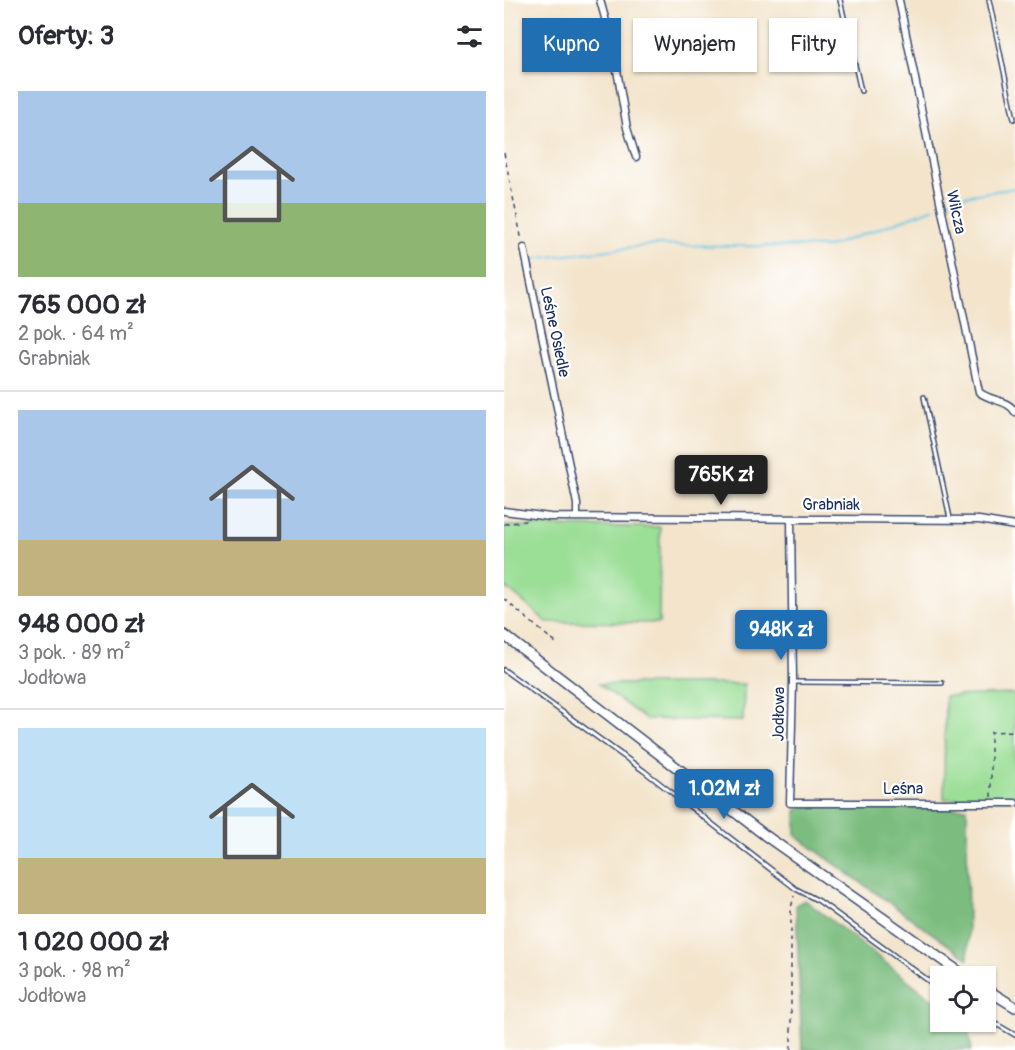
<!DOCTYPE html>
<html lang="pl">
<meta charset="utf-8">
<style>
body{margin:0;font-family:Pangolin,sans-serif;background:#f7f7f7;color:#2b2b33;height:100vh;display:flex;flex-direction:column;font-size:22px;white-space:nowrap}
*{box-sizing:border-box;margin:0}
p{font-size:20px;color:#7c7c81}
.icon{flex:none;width:33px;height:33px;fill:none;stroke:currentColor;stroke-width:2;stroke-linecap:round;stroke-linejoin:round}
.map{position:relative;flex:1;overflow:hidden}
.details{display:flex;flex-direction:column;background:#fff;width:504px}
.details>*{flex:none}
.hud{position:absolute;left:18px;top:18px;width:402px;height:54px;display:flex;gap:12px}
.controls{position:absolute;left:426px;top:966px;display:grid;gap:12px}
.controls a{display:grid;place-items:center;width:66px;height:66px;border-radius:0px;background:#fff;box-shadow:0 2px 4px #0004;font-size:30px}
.price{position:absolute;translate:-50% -51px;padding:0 14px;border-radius:6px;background:#1f6fb2;color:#fff;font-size:20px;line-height:39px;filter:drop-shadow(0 2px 3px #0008)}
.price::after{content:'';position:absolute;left:50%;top:36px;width:18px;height:14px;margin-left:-9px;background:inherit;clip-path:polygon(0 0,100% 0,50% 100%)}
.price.current{background:#222;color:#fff}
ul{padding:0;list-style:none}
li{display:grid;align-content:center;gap:12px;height:318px;padding:0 18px}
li+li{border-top:2px solid #e1e1e2}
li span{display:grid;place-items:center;height:186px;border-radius:0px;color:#555}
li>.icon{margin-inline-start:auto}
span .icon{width:108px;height:108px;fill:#fffc;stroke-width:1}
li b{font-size:26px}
h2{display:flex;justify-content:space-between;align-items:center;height:72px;padding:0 18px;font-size:26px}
.pill{padding:0 21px;border-radius:0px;background:#fff;box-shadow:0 2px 4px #0004;font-size:21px;line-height:54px}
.pill.current{background:#1f6fb2;color:#fff}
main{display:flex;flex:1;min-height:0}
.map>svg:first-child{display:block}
</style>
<main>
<section class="details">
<h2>Oferty: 3<svg class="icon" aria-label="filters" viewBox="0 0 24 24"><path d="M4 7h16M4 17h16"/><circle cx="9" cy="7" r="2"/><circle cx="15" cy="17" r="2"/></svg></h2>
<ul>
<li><span style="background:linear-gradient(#a9c7e8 60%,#8fb573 0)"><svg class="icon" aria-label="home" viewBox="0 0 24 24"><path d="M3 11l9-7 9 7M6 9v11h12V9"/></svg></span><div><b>765 000 zł</b><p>2 pok. · 64 m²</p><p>Grabniak</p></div></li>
<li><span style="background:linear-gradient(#a9c7e8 70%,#c2b280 0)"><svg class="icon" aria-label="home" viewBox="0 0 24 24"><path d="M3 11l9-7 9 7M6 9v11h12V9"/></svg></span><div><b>948 000 zł</b><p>3 pok. · 89 m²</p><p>Jodłowa</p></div></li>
<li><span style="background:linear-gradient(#bfe0f5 70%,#c2b280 0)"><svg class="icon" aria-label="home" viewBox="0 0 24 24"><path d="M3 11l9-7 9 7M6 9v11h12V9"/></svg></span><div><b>1 020 000 zł</b><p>3 pok. · 98 m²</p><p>Jodłowa</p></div></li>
</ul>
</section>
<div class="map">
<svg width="511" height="1050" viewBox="0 0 511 1050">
<rect width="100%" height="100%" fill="#fff"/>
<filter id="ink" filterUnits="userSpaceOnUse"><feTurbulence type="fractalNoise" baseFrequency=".0167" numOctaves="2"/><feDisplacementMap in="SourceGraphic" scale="12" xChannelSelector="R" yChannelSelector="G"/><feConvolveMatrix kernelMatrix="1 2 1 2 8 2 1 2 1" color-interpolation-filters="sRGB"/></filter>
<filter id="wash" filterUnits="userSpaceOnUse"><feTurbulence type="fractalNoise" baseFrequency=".008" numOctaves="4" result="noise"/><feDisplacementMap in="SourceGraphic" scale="24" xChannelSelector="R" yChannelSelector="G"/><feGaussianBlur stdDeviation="1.35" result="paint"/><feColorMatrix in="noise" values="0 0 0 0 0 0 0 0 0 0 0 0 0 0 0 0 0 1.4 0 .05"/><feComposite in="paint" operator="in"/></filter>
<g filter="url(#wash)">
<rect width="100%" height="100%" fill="#f3e4cb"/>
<path fill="#9bde96" stroke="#5b867a" stroke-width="1.5" d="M 0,526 L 156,527 L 155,623 L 43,622 L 0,586 Z
M 95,684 L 240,684 L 239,721 L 141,719 Z
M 511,694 L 511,799 L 440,799 L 441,696 Z"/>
<path fill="#7cbd7f" stroke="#4c766e" stroke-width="1.5" d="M 300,806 L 463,808 L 464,959 L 292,836 L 292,811 Z
M 301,900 L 436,1005 L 436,1022 L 458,1022 L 463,1025 L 468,1050 L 298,1050 L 292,905 Z"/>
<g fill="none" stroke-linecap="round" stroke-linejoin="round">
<path stroke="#67c5e5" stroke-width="2" d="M 442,203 L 454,197 L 511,188
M 28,259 L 147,245 L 324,247 L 431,208"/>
</g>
</g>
<g filter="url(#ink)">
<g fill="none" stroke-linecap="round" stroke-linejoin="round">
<defs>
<path id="service" d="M 336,0 L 357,91
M 485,0 L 510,119
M 420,397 L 446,518
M 0,670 L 140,771 L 292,889 L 315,901 L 436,989
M 289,682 L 438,683
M 482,1018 L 511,1035"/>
<path id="minor" d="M 96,0 L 109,47 L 123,128 L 132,157
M 395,0 L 475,392 C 486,401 505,400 511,412
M 20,248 L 73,504 L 73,517
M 0,511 L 46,517 L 475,520 L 511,526
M 287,519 L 289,682 L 286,803 L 511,803"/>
<path id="secondary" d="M 0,635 L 262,836 L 461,976
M 482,989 L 511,1007"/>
</defs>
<use href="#service" stroke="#3b4a6e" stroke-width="6"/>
<use href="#minor" stroke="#3b4a6e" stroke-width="9"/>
<use href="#secondary" stroke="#3b4a6e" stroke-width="12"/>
<path stroke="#3b4a6e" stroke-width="1.5" stroke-dasharray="4.5 4.5" stroke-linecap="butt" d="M 0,153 L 18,241
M 0,524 L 22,521
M 0,599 L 53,644
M 487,797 L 487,732 L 511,731
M 287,1050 L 287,908 L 290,896"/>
<use href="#service" stroke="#fff" stroke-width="3"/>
<use href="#minor" stroke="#fff" stroke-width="6"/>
<use href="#secondary" stroke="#fff" stroke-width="9"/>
</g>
</g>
<g text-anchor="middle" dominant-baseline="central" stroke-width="4.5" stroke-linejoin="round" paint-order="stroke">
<g font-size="16" fill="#1b2f5e" stroke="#fff">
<text transform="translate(452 212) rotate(78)">Wilcza</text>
<text transform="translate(51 332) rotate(78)">Leśne Osiedle</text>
<text x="327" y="505">Grabniak</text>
<text transform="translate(275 714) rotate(-89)">Jodłowa</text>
<text x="399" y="789">Leśna</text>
</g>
</g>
</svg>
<div class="controls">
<a><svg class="icon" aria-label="locate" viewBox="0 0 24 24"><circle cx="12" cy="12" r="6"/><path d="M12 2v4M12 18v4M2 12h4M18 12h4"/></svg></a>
</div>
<b class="price current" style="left:217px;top:506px">765K zł</b>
<b class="price" style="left:277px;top:661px">948K zł</b>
<b class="price" style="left:220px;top:820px">1.02M zł</b>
<div class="hud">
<a class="pill current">Kupno</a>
<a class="pill">Wynajem</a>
<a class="pill">Filtry</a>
</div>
</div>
</main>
